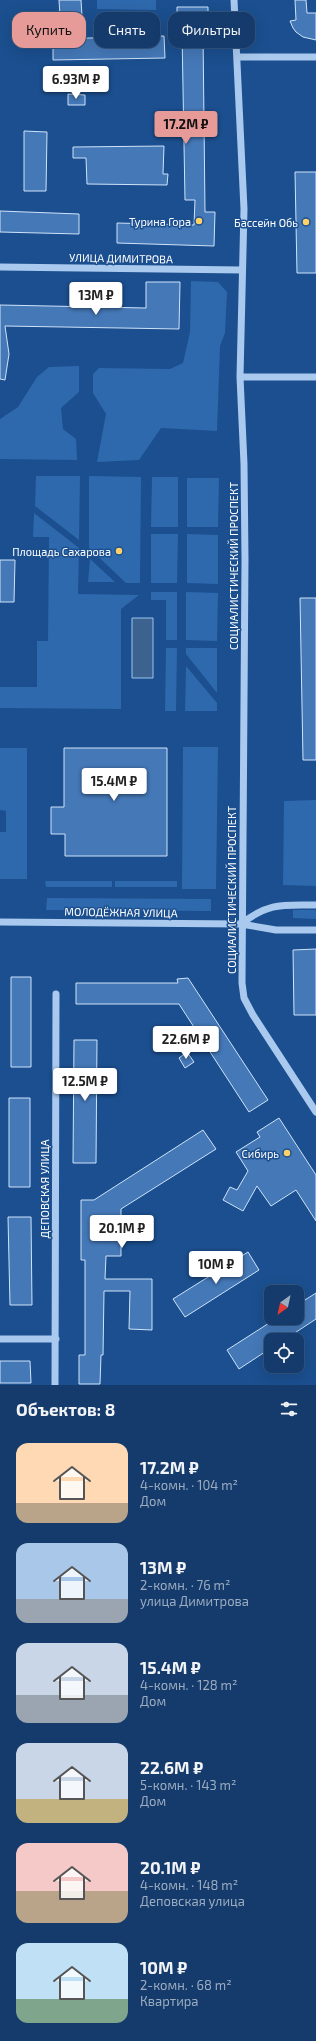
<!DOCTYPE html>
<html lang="ru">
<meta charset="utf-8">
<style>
body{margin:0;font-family:"Exo 2",sans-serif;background:#1d4271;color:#f1f3f6;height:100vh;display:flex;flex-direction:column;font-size:15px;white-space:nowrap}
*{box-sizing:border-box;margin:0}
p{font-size:13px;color:#9dadc1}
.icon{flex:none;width:22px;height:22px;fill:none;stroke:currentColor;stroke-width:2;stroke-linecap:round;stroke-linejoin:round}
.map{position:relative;height:1385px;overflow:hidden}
.drawer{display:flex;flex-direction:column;background:#143b6b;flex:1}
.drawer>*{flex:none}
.banner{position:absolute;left:12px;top:12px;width:292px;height:36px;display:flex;gap:8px}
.needle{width:26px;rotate:213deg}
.controls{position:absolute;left:264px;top:1285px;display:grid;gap:8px}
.controls a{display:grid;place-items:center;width:40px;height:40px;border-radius:8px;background:#143b6b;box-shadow:0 4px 16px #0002,0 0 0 1px #33557e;font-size:20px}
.price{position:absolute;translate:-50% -34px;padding:0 9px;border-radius:4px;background:#fff;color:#222;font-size:13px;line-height:26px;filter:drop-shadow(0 1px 2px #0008)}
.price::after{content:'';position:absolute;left:50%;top:24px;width:12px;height:9px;margin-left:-6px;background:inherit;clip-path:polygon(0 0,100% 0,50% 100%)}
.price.on{background:#e69b98;color:#111}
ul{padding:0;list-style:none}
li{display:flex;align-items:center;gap:12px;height:100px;padding:0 16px}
li span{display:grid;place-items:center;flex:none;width:112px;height:80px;border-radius:12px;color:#555}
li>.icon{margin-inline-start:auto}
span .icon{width:48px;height:48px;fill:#fffc;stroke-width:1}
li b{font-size:17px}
h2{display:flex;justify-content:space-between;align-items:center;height:48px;padding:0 16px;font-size:17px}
.tag{padding:0 14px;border-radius:12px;background:#143b6b;box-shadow:0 4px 16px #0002,0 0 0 1px #33557e;font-size:14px;line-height:36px}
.tag.on{background:#e69b98;color:#111}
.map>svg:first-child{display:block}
</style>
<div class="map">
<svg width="316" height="1385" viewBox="0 0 316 1385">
<rect width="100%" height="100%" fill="#1b4f8f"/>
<path fill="#2e69ad" d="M 97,0 L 156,0 L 156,10 L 97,9 Z
M 191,281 L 218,282 L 227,292 L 225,333 L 220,346 L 217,431 L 161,428 L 139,460 L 97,462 L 106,414 L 93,393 L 93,374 L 99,368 L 170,369 L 183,363 L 190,332 Z
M 79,366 L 79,392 L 61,408 L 63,429 L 76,439 L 77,460 L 0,459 L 0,419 L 18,407 L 37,377 L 49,367 Z
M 36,476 L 80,476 L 79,540 L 35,506 Z
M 89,476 L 141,477 L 140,583 L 126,583 L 89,548 Z
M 152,477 L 178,477 L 178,527 L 151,527 Z
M 187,478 L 219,478 L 218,527 L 187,527 Z
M 34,513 L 79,548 L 78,594 L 139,595 L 121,609 L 121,709 L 0,708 L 0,687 L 37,687 L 37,641 L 48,641 L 49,537 L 33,537 Z
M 151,534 L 178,534 L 177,583 L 151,583 Z
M 187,534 L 218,535 L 218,584 L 187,583 Z
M 90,559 L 115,582 L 88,582 Z
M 151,592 L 177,592 L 177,640 L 166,640 L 166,600 L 151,600 Z
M 186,592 L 218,593 L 217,641 L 186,640 Z
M 166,648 L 177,648 L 176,711 L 165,711 Z
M 186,648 L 217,648 L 217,693 L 186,654 Z
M 186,666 L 217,703 L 217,711 L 185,711 Z
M 183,747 L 218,747 L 216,889 L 182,889 Z
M 0,748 L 27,748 L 27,879 L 0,879 L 0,832 L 6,832 L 6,811 L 0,810 Z
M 316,800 L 316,886 L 283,885 L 284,801 Z
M 45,881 L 112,881 L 112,887 L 46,887 Z
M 115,881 L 177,881 L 177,887 L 115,887 Z
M 47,898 L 211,899 L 211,911 L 46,910 Z
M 293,910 L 316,910 L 316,919 L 293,918 Z"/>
<path fill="#3c6290" stroke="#9cc4f0" d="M 132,618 L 153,618 L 153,678 L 132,678 Z"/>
<path fill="#4478b7" stroke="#cfe3fa" d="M 59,0 L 81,0 L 82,16 L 60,16 Z
M 295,0 L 306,0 L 307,13 L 316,13 L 316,40 L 303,37 L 296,32 L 293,28 L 290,21 L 296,20 Z
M 177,7 L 208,7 L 208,34 L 203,33 L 205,212 L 215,212 L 214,246 L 117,243 L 117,223 L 194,225 L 195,200 L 185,200 L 182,33 L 177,33 Z
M 164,36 L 165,58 L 53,60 L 53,39 Z
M 68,94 L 85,95 L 85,105 L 68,105 Z
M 24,131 L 47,132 L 46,191 L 24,191 Z
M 164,146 L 163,174 L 168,174 L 167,185 L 87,184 L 86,158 L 73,158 L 73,147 Z
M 295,172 L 316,172 L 316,273 L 297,273 Z
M 0,211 L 79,214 L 79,234 L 0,232 Z
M 146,282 L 180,282 L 179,329 L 5,326 L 9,354 L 5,380 L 0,379 L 0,305 L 146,308 Z
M 0,560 L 15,560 L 14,602 L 0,602 Z
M 300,598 L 316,598 L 316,760 L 303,760 Z
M 64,748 L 167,748 L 167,856 L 65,856 L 65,834 L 51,834 L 51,807 L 64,807 Z
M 316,949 L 316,1015 L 294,1015 L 293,950 Z
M 11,977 L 31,977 L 31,1067 L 11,1067 Z
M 188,978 L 268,1100 L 249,1112 L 179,1004 L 76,1004 L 76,983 L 178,983 L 177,979 Z
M 74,1040 L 97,1040 L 96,1163 L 73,1163 Z
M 187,1052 L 194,1062 L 185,1068 L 179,1058 Z
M 9,1098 L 30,1098 L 30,1187 L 9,1187 Z
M 279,1118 L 316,1175 L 316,1221 L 296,1190 L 271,1206 L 257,1186 L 243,1211 L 223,1200 L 230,1187 L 237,1190 L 248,1171 L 236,1152 L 260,1137 L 257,1132 Z
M 203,1130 L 216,1149 L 121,1209 L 121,1256 L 106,1256 L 105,1279 L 152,1279 L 152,1330 L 129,1329 L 130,1291 L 104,1291 L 103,1355 L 101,1355 L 100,1384 L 79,1384 L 79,1355 L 85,1355 L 85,1260 L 81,1260 L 81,1200 L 94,1200 Z
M 8,1217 L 31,1217 L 32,1305 L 10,1305 Z
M 248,1252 L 259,1270 L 185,1317 L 173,1299 Z
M 316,1293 L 316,1319 L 284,1340 L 271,1340 L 271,1348 L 239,1369 L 227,1350 L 277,1318 L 297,1318 L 297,1305 Z
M 0,1361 L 30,1361 L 31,1383 L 0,1383 Z"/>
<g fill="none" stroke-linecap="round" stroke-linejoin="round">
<path stroke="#a9c9ee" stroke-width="7" d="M 234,0 L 244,209 L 240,377 L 244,464 L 245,559 L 242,983 L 244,998 L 253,1015 L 316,1112
M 238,57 L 316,57
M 0,267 L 242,270
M 240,377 L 316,377
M 0,922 L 241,924 L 276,930 L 316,930
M 241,924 C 269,902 283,905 316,905
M 0,1339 L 56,1339
M 55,1385 L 56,994"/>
</g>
<g fill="#ffd166" stroke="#1b4f8f" stroke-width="1.5">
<circle cx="199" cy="221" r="4"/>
<circle cx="306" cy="222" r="4"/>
<circle cx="119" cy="551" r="4"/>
<circle cx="287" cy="1153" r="4"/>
</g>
<g text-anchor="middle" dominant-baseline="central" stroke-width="3" stroke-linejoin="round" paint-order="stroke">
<g font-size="11" fill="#fff" stroke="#1b4f8f" text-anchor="end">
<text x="191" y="221">Турина Гора</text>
<text x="298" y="222">Бассейн Обь</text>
<text x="111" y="551">Площадь Сахарова</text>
<text x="279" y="1153">Сибирь</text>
</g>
<g font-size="11" fill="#fff" stroke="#1b4f8f">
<text transform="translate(121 258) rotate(1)">УЛИЦА ДИМИТРОВА</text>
<text transform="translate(233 566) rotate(-90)">СОЦИАЛИСТИЧЕСКИЙ ПРОСПЕКТ</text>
<text transform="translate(231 890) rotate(-90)">СОЦИАЛИСТИЧЕСКИЙ ПРОСПЕКТ</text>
<text transform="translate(121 912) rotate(1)">МОЛОДЁЖНАЯ УЛИЦА</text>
<text transform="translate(44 1189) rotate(-90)">ДЕПОВСКАЯ УЛИЦА</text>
</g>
</g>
</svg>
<div class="controls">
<a><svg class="needle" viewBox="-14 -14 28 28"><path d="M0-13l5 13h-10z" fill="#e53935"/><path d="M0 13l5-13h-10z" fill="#9dadc1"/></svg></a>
<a><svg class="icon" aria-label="locate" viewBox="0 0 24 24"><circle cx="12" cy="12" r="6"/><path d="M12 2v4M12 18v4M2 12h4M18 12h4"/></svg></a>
</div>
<b class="price" style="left:76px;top:100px">6.93M ₽</b>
<b class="price on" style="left:186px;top:145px">17.2M ₽</b>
<b class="price" style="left:96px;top:316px">13M ₽</b>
<b class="price" style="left:114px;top:802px">15.4M ₽</b>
<b class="price" style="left:186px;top:1060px">22.6M ₽</b>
<b class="price" style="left:85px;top:1102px">12.5M ₽</b>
<b class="price" style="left:122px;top:1249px">20.1M ₽</b>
<b class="price" style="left:216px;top:1285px">10M ₽</b>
<div class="banner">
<a class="tag on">Купить</a>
<a class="tag">Снять</a>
<a class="tag">Фильтры</a>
</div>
</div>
<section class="drawer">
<h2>Объектов: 8<svg class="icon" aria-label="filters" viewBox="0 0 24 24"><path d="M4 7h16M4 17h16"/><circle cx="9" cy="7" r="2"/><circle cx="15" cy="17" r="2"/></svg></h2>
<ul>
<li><span style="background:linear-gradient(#ffd9b3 75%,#b9a48a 0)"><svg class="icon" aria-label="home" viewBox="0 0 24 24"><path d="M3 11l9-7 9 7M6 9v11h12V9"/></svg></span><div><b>17.2M ₽</b><p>4-комн. · 104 m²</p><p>Дом</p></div></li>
<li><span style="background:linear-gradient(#a9c7e8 70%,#9aa5b1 0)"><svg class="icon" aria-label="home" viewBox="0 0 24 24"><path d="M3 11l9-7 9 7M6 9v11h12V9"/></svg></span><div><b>13M ₽</b><p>2-комн. · 76 m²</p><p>улица Димитрова</p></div></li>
<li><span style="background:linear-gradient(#c9d6e8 65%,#9aa5b1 0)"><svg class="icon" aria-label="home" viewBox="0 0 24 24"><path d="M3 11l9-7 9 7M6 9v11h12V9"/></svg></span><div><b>15.4M ₽</b><p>4-комн. · 128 m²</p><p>Дом</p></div></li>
<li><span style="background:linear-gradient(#c9d6e8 70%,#c2b280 0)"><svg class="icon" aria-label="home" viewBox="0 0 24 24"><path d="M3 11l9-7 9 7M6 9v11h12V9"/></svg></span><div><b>22.6M ₽</b><p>5-комн. · 143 m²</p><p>Дом</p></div></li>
<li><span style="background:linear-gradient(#f6c9c9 60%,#b9a48a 0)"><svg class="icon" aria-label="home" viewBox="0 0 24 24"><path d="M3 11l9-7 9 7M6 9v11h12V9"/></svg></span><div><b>20.1M ₽</b><p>4-комн. · 148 m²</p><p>Деповская улица</p></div></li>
<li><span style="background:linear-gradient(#bfe0f5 70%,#7fa58c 0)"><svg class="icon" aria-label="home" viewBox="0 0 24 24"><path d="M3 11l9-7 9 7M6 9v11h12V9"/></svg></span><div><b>10M ₽</b><p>2-комн. · 68 m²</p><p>Квартира</p></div></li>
</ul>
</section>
